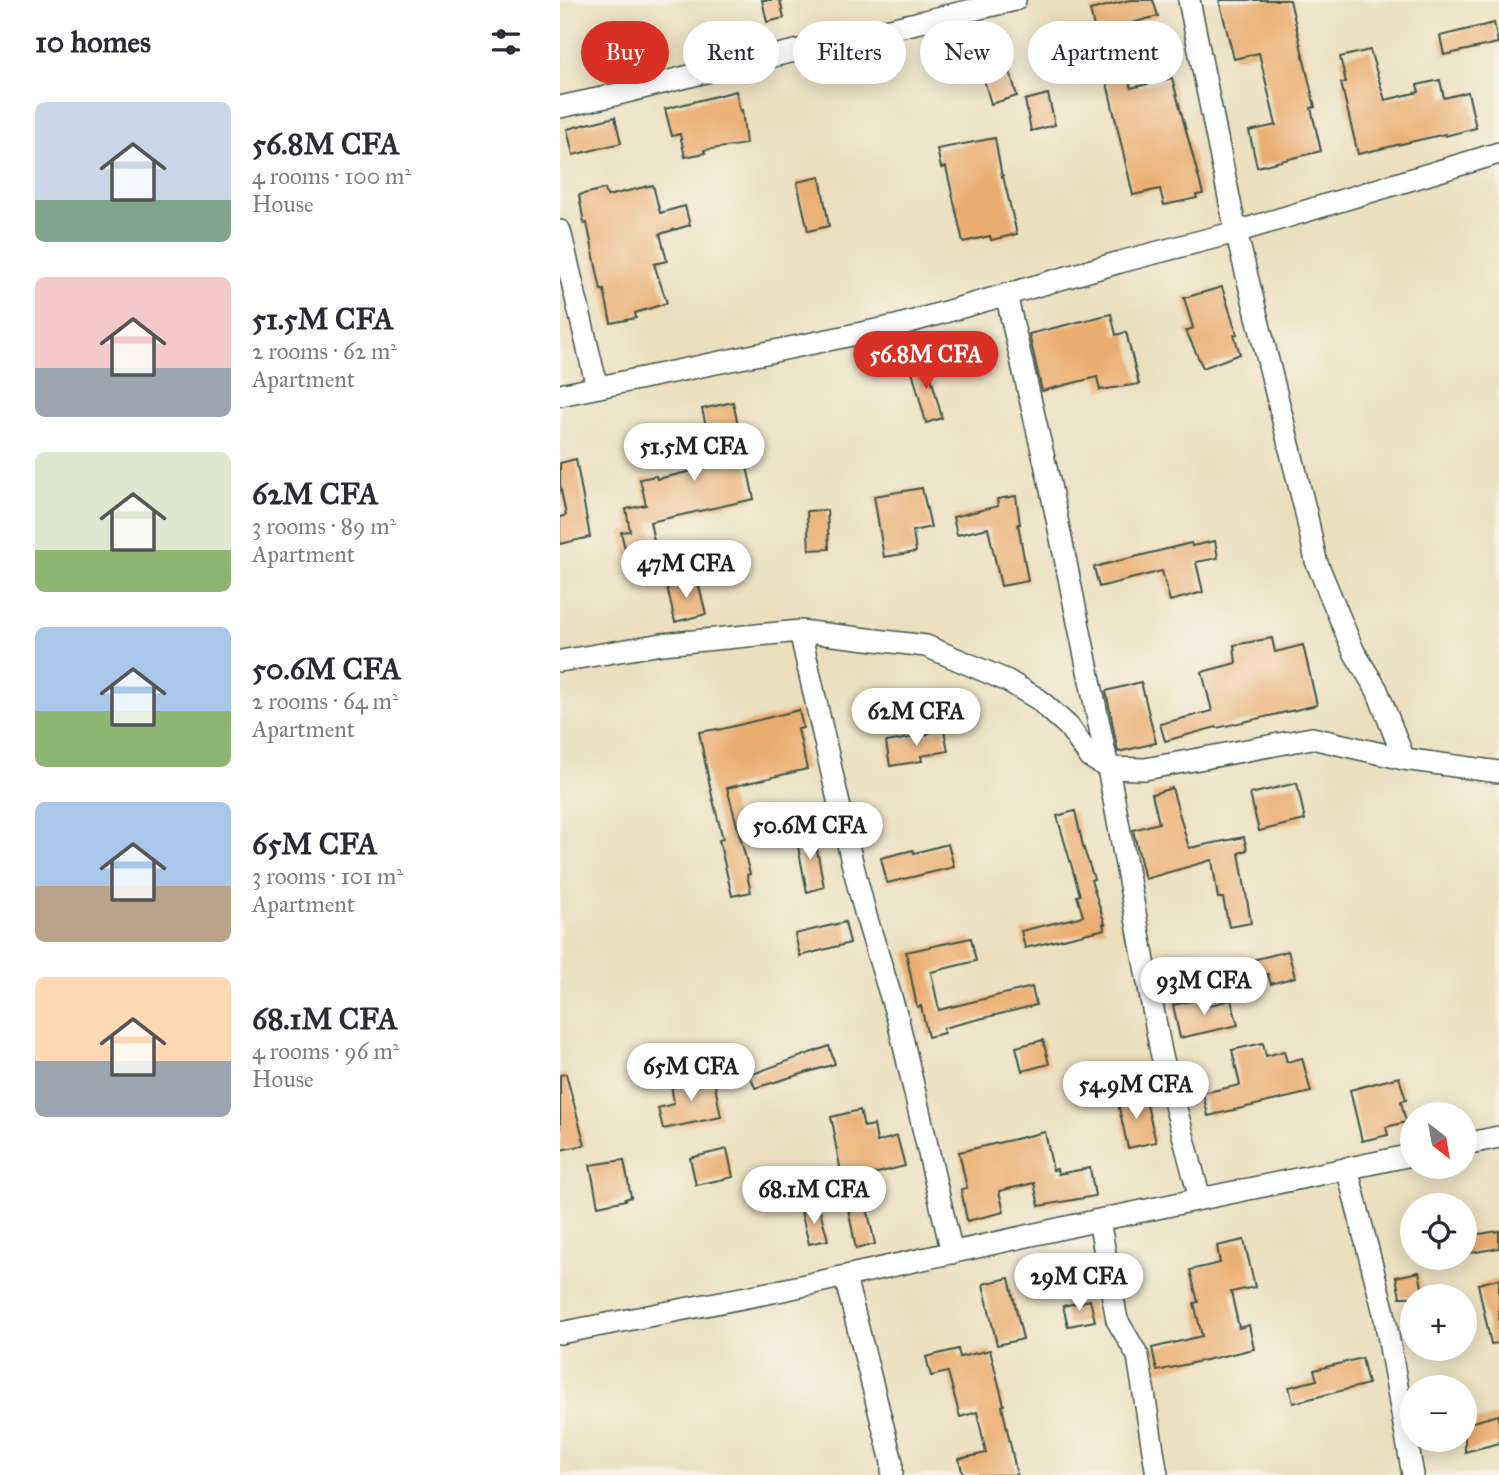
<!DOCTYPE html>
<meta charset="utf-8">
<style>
body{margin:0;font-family:"IM FELL Great Primer",serif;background:#f7f7f7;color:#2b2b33;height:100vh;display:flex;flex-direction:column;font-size:26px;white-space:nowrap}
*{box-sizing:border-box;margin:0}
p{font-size:23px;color:#7c7c81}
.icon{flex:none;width:38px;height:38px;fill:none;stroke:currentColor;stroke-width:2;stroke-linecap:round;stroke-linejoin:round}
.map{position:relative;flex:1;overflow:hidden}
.drawer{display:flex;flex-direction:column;background:#fff;width:560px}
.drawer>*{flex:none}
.banner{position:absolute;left:21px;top:21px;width:665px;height:63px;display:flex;gap:14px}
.needle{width:46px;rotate:149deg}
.buttons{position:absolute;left:840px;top:1102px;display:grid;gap:14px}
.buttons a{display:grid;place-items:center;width:77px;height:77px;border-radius:50%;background:#fff;box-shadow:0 4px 18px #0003;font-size:35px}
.price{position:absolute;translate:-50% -60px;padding:0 16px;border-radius:24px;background:#fff;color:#222;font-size:23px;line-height:46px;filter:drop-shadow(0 2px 4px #0008)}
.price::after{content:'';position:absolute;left:50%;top:42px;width:21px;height:16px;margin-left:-10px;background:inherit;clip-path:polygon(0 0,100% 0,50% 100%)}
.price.active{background:#d93025;color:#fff}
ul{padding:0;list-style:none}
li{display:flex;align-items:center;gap:21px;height:175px;padding:0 35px}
li span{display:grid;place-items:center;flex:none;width:196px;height:140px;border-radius:10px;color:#555}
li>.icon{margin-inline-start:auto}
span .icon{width:84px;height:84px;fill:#fffc;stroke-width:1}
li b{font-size:30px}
h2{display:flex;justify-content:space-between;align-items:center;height:84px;padding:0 35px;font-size:30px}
.tag{padding:0 24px;border-radius:32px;background:#fff;box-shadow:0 4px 18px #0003;font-size:24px;line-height:63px}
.tag.active{background:#d93025;color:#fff}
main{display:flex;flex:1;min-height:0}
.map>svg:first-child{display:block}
</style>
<main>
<section class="drawer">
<h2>10 homes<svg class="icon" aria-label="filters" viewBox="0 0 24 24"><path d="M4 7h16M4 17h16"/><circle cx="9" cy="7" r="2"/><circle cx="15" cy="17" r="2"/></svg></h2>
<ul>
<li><span style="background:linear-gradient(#c9d6e8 70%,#7fa58c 0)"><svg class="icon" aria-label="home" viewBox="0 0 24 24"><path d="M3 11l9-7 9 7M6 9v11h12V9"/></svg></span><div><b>56.8M CFA</b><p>4 rooms · 100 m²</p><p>House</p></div></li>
<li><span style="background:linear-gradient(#f6c9c9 65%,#9aa5b1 0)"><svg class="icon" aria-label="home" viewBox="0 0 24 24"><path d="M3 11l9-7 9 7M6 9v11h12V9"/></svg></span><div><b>51.5M CFA</b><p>2 rooms · 62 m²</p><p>Apartment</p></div></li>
<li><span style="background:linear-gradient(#dfe7d0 70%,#8fb573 0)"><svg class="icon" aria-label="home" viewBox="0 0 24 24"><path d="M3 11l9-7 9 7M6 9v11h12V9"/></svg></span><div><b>62M CFA</b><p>3 rooms · 89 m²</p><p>Apartment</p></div></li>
<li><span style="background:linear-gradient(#a9c7e8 60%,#8fb573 0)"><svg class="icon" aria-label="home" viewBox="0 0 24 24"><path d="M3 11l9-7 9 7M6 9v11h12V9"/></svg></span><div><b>50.6M CFA</b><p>2 rooms · 64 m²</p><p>Apartment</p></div></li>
<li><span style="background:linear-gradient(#a9c7e8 60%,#b9a48a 0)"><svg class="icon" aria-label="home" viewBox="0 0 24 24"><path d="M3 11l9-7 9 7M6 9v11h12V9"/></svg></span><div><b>65M CFA</b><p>3 rooms · 101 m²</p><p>Apartment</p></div></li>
<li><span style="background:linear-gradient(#ffd9b3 60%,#9aa5b1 0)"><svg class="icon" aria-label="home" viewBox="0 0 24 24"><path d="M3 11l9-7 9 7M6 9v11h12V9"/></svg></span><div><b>68.1M CFA</b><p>4 rooms · 96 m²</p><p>House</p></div></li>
</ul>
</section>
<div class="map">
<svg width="939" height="1475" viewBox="0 0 939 1475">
<rect width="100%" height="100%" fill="#f7f3e8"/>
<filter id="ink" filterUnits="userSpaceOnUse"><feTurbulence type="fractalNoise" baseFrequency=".0143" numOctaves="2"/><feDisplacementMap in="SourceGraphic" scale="14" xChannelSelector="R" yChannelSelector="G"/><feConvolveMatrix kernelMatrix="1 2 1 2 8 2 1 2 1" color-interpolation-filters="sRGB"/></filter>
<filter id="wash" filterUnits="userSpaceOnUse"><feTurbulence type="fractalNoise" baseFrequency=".00686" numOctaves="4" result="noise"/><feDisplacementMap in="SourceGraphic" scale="28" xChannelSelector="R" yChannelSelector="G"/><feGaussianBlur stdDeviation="1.57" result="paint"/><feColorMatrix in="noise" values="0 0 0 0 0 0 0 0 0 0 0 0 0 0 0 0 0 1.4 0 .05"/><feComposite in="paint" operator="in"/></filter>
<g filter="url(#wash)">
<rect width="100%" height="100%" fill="#ecdfbe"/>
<g id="blocks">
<path fill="#ebae71" d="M 202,0 L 220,0 L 224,18 L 207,22 Z
M 570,0 L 593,0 L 598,16 L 556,27 L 571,88 L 612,78 L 643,194 L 636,195 L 637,198 L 604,205 L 600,189 L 573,195 L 530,10 Z
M 659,0 L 730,0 L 755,107 L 751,108 L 761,151 L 697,167 L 689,131 L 716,125 L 699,53 L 674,59 Z
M 934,23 L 938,43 L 884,55 L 880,36 Z
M 810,50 L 825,100 L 859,92 L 857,85 L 880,80 L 884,98 L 908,92 L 916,128 L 885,136 L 885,134 L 798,154 L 781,83 L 786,82 L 780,57 Z
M 445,54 L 457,96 L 431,104 L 419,62 Z
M 176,91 L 180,111 L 182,110 L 186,144 L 144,150 L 145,153 L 125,157 L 120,134 L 112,136 L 105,109 Z
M 488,94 L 495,125 L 471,131 L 465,100 Z
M 55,117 L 61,143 L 13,155 L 7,129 Z
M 435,138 L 442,177 L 443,176 L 457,234 L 431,240 L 430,236 L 403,242 L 386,167 L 381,168 L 377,149 Z
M 260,177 L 269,226 L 248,231 L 237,182 Z
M 93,185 L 100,213 L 125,206 L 130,225 L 100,234 L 107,261 L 94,264 L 107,303 L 75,313 L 76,318 L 51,323 L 44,290 L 41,290 L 27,223 L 24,224 L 19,195 L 45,189 L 47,196 Z
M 662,287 L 677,334 L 674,335 L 680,354 L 643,368 L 626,331 L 633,328 L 624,298 Z
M 551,314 L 556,335 L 566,332 L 579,384 L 540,390 L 537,377 L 482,391 L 469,334 Z
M 366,358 L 382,418 L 366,423 L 350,363 Z
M 173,402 L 194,499 L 90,522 L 96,550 L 67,557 L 61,532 L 70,531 L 66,509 L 86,505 L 80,479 L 96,476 L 97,479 L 155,466 L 142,409 Z
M 16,459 L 30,537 L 0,544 L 0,517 L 6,515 L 0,485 L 0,463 Z
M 362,488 L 371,527 L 353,531 L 356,552 L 324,557 L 314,496 Z
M 456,496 L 460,524 L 458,524 L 468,581 L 441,586 L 428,528 L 397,535 L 393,517 L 438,506 L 437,499 Z
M 267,510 L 269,549 L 249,550 L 247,511 Z
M 655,541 L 658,558 L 636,562 L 643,592 L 610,601 L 602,571 L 539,587 L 534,567 L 631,543 L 632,546 Z
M 137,578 L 146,614 L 115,622 L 107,586 Z
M 712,638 L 715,652 L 743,645 L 757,705 L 657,728 L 656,727 L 605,741 L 600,724 L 652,711 L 642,672 L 676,663 L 674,645 Z
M 581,682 L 596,743 L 558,752 L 546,691 Z
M 239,710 L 243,728 L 238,729 L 247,769 L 167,788 L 190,874 L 187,875 L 191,892 L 172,896 L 159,840 L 163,839 L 152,796 L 139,732 L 157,729 L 158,730 Z
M 384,730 L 388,751 L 361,756 L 362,761 L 330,766 L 326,742 L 367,735 L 367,733 Z
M 737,783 L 745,820 L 699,831 L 690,794 Z
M 612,788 L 629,848 L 684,837 L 687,850 L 679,853 L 691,923 L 669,927 L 663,898 L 658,898 L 652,860 L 585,879 L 573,830 L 599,823 L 592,794 Z
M 515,811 L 523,846 L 534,879 L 531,880 L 545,924 L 543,924 L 545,929 L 465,948 L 461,931 L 523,916 L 517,896 L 520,895 L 497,816 Z
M 254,834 L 264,887 L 247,892 L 236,837 Z
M 388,844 L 394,867 L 327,883 L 321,858 L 353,850 L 354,853 Z
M 285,922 L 290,943 L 240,956 L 235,934 Z
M 411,938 L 416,961 L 371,972 L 379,1010 L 472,987 L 476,1005 L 383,1028 L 384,1033 L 368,1037 L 361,1006 L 357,1007 L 346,952 Z
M 728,951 L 735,977 L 711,984 L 708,974 L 682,981 L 677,964 Z
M 645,998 L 646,1006 L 671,1000 L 678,1025 L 620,1038 L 613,1005 Z
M 483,1040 L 489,1064 L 462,1071 L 456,1047 Z
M 703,1043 L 706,1056 L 724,1051 L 727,1062 L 742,1058 L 751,1092 L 648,1116 L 643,1093 L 680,1085 L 672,1050 Z
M 269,1046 L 275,1064 L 195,1088 L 190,1075 Z
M 6,1074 L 25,1145 L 0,1150 L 0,1075 Z
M 153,1075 L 161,1117 L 103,1129 L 98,1108 L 114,1104 L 111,1084 Z
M 839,1077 L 846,1100 L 841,1101 L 846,1122 L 826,1127 L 828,1135 L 802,1141 L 790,1090 Z
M 584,1093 L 596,1142 L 568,1148 L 557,1099 Z
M 300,1110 L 304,1127 L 314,1125 L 317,1142 L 337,1136 L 345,1166 L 313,1174 L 316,1187 L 303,1190 L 315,1244 L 296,1249 L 274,1136 L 275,1135 L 271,1117 Z
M 485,1132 L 493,1170 L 497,1169 L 498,1174 L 530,1168 L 535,1196 L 479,1206 L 474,1183 L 439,1191 L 444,1212 L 407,1221 L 401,1189 L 407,1188 L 399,1152 Z
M 167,1149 L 173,1177 L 136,1185 L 130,1158 Z
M 64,1160 L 71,1197 L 65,1199 L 66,1200 L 38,1206 L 30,1165 Z
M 259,1207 L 268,1240 L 249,1244 L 241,1211 Z
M 939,1231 L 939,1248 L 905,1254 L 905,1236 Z
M 684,1240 L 695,1287 L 671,1292 L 679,1328 L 689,1325 L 694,1349 L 597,1371 L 592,1348 L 642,1336 L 634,1303 L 638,1302 L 630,1270 L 660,1263 L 657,1246 Z
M 859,1272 L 864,1297 L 840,1297 L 836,1277 Z
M 449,1278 L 463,1339 L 437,1345 L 423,1284 Z
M 939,1279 L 939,1343 L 931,1344 L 918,1284 Z
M 530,1300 L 535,1321 L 508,1326 L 503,1306 Z
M 398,1349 L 400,1357 L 430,1350 L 444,1405 L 442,1406 L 457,1475 L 403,1475 L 399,1459 L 426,1453 L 417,1412 L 400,1417 L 388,1372 L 371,1376 L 366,1357 Z
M 802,1358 L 808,1384 L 733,1403 L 729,1387 L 757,1380 L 754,1370 Z
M 939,1415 L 939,1443 L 905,1452 L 905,1424 Z"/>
</g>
</g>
<g filter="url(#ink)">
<use href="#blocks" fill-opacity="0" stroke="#3e5549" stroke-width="2"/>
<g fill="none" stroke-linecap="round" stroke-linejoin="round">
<defs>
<path id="minor" d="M 629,0 L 676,232 L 746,513 L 756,561 L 794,652 L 817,690 L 844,759
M 0,107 L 46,97 L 166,67 L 455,0
M 0,231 L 37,387
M 446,294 L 490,485 L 548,768 L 601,1052 L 640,1199
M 0,395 L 336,326 L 560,262 L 676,232 L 939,153
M 240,631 L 292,862 L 306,916 L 338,1020 L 392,1253
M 0,661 L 102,644 L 240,631 L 366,646 L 448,681 L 478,699 L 509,727 L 530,757 L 548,768 L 585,769 L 752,738 L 844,759 L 939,772
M 905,1144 L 939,1137
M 787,1168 L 824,1313 L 853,1475
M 539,1220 L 557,1320 L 578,1356 L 597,1475
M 285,1277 L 332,1462 L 332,1475
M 0,1333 L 218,1291 L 539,1220 L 852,1155"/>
</defs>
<use href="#minor" stroke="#3e5549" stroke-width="24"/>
<use href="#minor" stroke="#fff" stroke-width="21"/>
</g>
</g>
</svg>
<div class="buttons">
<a><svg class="needle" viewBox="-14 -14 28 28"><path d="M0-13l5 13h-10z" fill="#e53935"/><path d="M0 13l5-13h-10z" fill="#7c7c81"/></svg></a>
<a><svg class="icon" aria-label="locate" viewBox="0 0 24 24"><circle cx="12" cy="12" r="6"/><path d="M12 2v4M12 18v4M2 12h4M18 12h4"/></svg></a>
<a>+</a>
<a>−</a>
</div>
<b class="price active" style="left:366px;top:391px">56.8M CFA</b>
<b class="price" style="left:134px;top:483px">51.5M CFA</b>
<b class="price" style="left:126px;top:600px">47M CFA</b>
<b class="price" style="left:356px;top:748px">62M CFA</b>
<b class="price" style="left:250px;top:862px">50.6M CFA</b>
<b class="price" style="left:644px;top:1017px">93M CFA</b>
<b class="price" style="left:131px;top:1103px">65M CFA</b>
<b class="price" style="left:576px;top:1121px">54.9M CFA</b>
<b class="price" style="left:254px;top:1226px">68.1M CFA</b>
<b class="price" style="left:519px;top:1313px">29M CFA</b>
<div class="banner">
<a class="tag active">Buy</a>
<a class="tag">Rent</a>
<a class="tag">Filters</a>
<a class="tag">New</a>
<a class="tag">Apartment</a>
</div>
</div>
</main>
